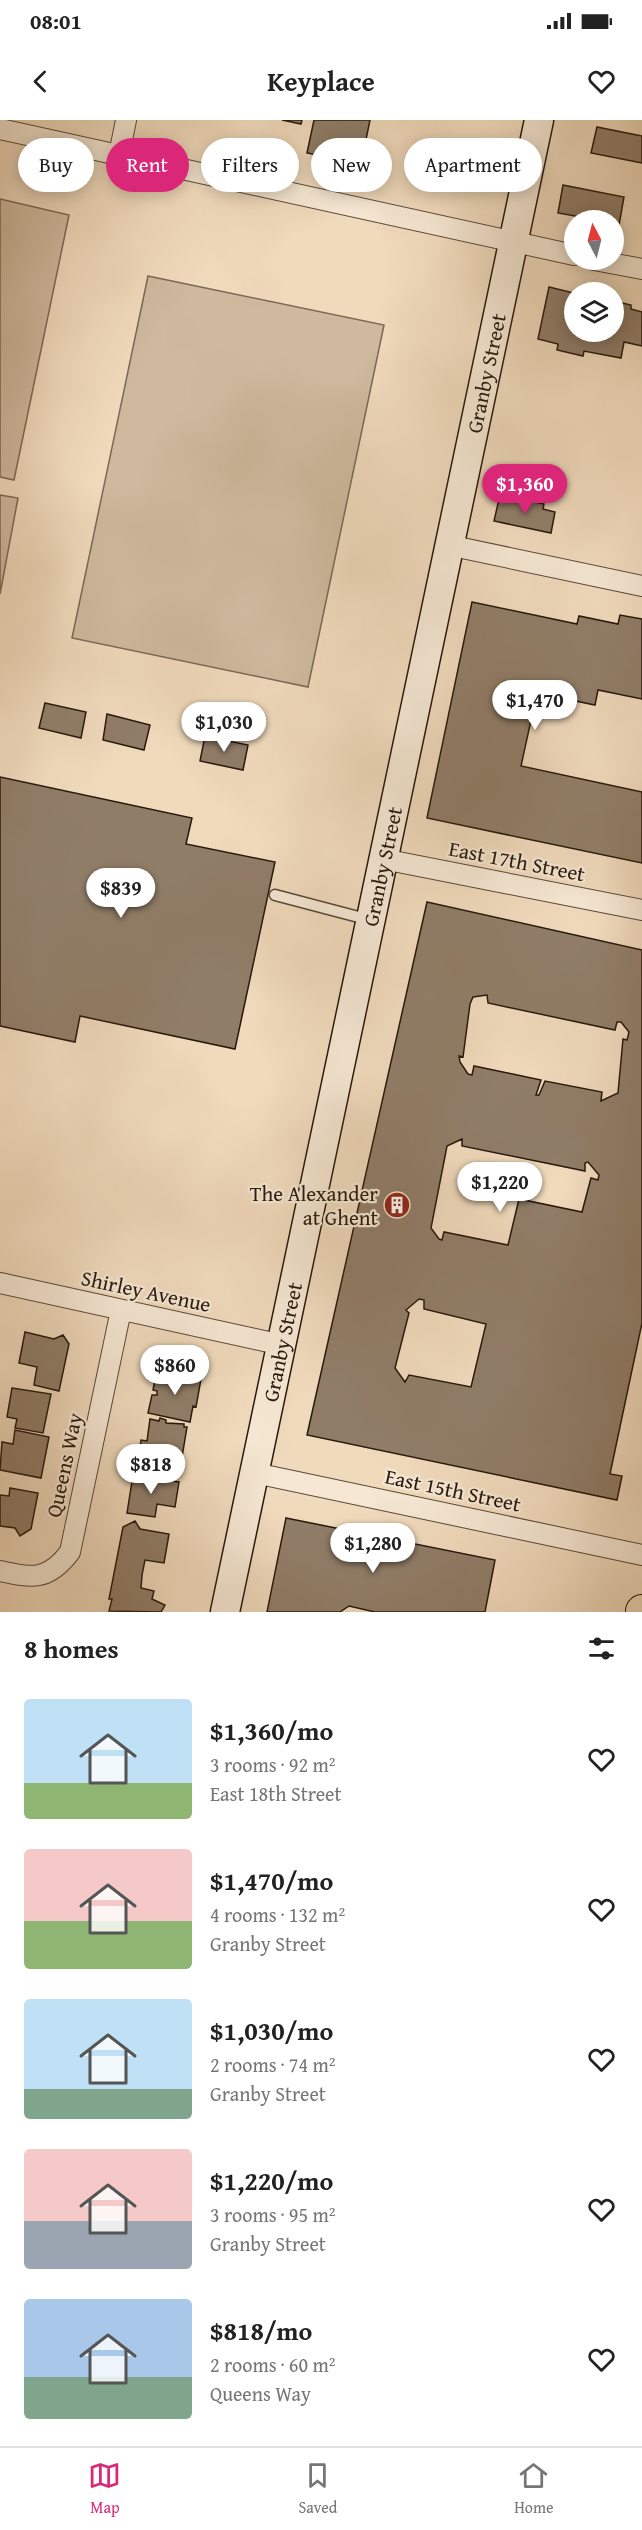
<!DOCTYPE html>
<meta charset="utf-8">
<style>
body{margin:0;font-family:"Gentium Book Plus",serif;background:#f6f6f6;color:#222;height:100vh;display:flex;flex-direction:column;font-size:22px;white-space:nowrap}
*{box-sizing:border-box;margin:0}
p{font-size:20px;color:#767676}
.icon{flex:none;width:33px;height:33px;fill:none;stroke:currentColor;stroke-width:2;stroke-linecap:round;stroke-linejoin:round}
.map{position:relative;height:1492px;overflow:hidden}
.panel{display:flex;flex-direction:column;background:#fff;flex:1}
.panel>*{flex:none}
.guide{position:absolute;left:18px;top:18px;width:606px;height:54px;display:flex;gap:12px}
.needle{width:39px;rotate:353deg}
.buttons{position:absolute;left:564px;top:90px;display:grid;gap:12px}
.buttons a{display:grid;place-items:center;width:60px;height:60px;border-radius:50%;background:#fff;box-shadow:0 3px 15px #0003;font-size:30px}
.price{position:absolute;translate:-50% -51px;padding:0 14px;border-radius:21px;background:#fff;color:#222;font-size:20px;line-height:39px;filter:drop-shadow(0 2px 3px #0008)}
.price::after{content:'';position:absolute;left:50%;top:36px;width:18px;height:14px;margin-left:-9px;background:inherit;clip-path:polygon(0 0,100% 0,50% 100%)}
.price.active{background:#db2777;color:#fff}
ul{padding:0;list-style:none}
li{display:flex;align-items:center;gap:18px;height:150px;padding:0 24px}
li span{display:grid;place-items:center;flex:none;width:168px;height:120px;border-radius:6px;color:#555}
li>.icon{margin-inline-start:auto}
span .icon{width:72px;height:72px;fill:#fffc;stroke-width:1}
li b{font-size:26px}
h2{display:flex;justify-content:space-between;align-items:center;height:72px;padding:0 24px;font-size:26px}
.chip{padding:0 21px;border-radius:27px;background:#fff;box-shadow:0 3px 15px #0003;font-size:21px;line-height:54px}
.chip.active{background:#db2777;color:#fff}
.status{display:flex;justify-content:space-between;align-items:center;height:42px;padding:0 30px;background:#fff;direction:ltr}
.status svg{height:16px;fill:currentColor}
header{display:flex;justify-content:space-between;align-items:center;height:78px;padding:0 24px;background:#fff;font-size:27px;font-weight:800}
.menu{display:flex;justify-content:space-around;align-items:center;height:84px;border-top:2px solid #e0e0e0;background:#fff;font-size:16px;color:#767676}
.menu a{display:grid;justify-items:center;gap:3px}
.menu .active{color:#db2777}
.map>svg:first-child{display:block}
</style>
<div class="status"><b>08:01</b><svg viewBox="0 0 49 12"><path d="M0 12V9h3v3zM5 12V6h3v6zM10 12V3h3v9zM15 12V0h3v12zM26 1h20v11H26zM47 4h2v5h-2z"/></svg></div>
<header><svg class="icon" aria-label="back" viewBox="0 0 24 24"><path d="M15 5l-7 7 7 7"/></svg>Keyplace<svg class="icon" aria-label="heart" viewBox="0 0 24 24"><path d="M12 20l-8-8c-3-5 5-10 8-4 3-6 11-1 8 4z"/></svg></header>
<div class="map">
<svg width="642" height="1492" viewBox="0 0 642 1492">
<rect width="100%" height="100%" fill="#f0dabc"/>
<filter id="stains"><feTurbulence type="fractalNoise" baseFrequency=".00333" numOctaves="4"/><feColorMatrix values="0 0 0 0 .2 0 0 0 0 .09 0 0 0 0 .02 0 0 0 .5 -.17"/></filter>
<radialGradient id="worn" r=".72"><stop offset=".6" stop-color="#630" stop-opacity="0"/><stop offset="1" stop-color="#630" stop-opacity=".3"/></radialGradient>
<path fill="#ceb99e" stroke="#7a6956" stroke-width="1.5" d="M 0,79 L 69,95 L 14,360 L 0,357 Z
M 148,156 L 384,205 L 308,567 L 72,518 Z
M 0,375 L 18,378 L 0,474 Z"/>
<path fill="#907d68" stroke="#27190e" stroke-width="1.5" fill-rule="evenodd" d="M 282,0 L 302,0 L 301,4 Z
M 314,0 L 370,0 L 361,44 L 307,33 Z
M 597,7 L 642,16 L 642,43 L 591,33 Z
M 563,65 L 624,77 L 619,105 L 614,104 L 614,100 L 597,100 L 558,93 Z
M 549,167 L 574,173 L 574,212 L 614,212 L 614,181 L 631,185 L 631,189 L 642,192 L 642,226 L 624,222 L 621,238 L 584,231 L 583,236 L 557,230 L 558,224 L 538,219 Z
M 499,379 L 520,383 L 521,379 L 544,384 L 543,389 L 555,392 L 551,413 L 494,401 Z
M 472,482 L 577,504 L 579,496 L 618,504 L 620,495 L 642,499 L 642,579 L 598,570 L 595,585 L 537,573 L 521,646 L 642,672 L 642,743 L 427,698 Z
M 45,583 L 86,592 L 81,618 L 39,608 Z
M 107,594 L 150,605 L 144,630 L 103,620 Z
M 205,616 L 248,625 L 243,650 L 200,641 Z
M 0,657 L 192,698 L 186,724 L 275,742 L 235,929 L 80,896 L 75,922 L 0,906 Z
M 427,782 L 642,830 L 642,1203 L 610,1354 L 622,1356 L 617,1380 L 307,1315 ZM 487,875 L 488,883 L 615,910 L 617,902 L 621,902 L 629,912 L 627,920 L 623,919 L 618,973 L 601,981 L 602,972 L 545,961 L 539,975 L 536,975 L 541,960 L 474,946 L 472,955 L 468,954 L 460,942 L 459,936 L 463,937 L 470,884 L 473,877 ZM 462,1019 L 462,1026 L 585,1051 L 585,1043 L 588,1042 L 599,1055 L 598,1060 L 591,1058 L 582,1092 L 519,1079 L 508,1125 L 444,1112 L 442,1120 L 439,1119 L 431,1108 L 447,1026 ZM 419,1179 L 424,1180 L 424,1189 L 486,1204 L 471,1267 L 409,1255 L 405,1262 L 395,1248 L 409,1193 L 406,1190 Z
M 25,1212 L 54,1219 L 63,1215 L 69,1224 L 59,1271 L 34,1265 L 37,1247 L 19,1243 Z
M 157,1249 L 201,1259 L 196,1287 L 193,1286 L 190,1302 L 148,1293 L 152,1275 L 157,1275 L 157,1271 L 153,1270 Z
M 12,1268 L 51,1274 L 43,1313 L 15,1308 L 17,1299 L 7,1297 Z
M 160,1298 L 166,1300 L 166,1303 L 184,1304 L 184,1307 L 187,1307 L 182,1337 L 170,1334 L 166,1349 L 138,1343 L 141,1320 L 147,1321 L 150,1299 L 159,1301 Z
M 15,1310 L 49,1317 L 41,1358 L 0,1350 L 2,1322 L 13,1324 Z
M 133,1355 L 179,1362 L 175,1387 L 157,1384 L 155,1397 L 127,1393 Z
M 10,1368 L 38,1373 L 31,1409 L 20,1416 L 15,1408 L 0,1406 L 0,1375 L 9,1376 Z
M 286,1398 L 495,1440 L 485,1492 L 375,1492 L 349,1486 L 340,1492 L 267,1492 Z
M 135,1401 L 140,1409 L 169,1414 L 164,1443 L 145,1440 L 142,1455 L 141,1468 L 154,1471 L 152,1479 L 165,1485 L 161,1492 L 109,1491 L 112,1479 L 109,1479 L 123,1407 Z"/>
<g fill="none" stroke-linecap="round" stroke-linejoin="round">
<defs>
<path id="lane" d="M 275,775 L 370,800"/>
<path id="street" d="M 0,9 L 574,135
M 119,35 L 126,0
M 594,140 L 642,149
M 448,425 L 642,466
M 383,739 L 642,790
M 0,1163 L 282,1225
M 255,1353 L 642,1435
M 0,1451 C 33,1458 48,1461 70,1432 L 121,1190"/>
<g id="secondary">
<path id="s1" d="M 225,1492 L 539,0"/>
</g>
<path id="primary" d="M 642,1492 L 642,1491"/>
</defs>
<use href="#lane" stroke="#59493a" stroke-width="13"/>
<use href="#street" stroke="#59493a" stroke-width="22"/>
<use href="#secondary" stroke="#27190e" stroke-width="31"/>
<use href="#primary" stroke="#27190e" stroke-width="34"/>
<use href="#lane" stroke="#f5e7d3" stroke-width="10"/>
<use href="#street" stroke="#f5e7d3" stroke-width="20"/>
<use href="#secondary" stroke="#f5e7d3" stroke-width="28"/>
<use href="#primary" stroke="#f0dabc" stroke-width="32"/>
</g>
<defs>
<symbol id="building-disc" viewBox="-11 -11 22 22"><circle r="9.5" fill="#8f2418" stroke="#f5e7d3"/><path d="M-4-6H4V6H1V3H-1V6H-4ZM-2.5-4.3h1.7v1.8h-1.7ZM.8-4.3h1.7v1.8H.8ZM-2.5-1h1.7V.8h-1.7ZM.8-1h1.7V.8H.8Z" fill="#fff"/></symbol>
</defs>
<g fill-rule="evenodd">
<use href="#building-disc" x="382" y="1070" width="30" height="30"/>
</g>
<g text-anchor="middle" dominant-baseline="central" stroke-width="4.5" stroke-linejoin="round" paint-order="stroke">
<g font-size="21" fill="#27190e" stroke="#f5e7d3">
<text stroke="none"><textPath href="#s1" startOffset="1266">Granby Street</textPath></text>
<text transform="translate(517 741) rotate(11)">East 17th Street</text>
<text stroke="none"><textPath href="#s1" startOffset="762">Granby Street</textPath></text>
<text transform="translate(146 1171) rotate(12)">Shirley Avenue</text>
<text stroke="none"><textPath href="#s1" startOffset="276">Granby Street</textPath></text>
<text transform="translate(64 1345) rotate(-78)">Queens Way</text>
<text transform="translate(453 1370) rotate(12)">East 15th Street</text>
</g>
<g font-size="21" fill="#27190e" stroke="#f5e7d3" text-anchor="end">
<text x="378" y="1073">The Alexander<tspan x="378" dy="24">at Ghent</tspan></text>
</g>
</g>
<rect width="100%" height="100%" filter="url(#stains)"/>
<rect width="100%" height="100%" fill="url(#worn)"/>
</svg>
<div class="buttons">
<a><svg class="needle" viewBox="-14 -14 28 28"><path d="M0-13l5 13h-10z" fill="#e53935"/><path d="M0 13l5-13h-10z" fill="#767676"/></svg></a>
<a><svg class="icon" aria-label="layers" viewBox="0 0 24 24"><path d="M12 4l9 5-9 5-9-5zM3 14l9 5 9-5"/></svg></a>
</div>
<b class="price active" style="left:525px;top:395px">$1,360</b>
<b class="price" style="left:535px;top:611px">$1,470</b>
<b class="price" style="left:224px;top:633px">$1,030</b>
<b class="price" style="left:121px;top:799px">$839</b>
<b class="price" style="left:500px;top:1093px">$1,220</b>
<b class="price" style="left:175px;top:1276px">$860</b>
<b class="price" style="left:151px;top:1375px">$818</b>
<b class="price" style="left:373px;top:1454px">$1,280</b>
<div class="guide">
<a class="chip">Buy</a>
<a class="chip active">Rent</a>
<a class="chip">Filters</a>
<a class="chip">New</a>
<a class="chip">Apartment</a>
</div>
</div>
<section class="panel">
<h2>8 homes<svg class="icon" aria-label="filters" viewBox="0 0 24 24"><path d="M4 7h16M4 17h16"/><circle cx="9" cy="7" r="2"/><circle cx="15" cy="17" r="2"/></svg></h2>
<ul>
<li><span style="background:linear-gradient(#bfe0f5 70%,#8fb573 0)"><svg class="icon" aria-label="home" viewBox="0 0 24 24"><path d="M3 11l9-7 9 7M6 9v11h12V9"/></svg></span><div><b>$1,360/mo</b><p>3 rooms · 92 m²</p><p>East 18th Street</p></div><svg class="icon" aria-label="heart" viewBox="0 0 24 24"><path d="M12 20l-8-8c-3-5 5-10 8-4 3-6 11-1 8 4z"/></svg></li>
<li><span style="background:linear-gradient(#f6c9c9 60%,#8fb573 0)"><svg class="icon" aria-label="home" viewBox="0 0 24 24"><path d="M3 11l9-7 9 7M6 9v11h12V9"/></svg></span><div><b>$1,470/mo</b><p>4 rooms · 132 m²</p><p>Granby Street</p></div><svg class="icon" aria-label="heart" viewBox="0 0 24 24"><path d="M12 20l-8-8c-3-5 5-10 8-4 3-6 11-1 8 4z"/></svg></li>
<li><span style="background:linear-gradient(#bfe0f5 75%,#7fa58c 0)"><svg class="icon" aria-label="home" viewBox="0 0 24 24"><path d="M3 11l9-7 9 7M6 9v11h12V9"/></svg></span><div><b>$1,030/mo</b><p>2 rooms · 74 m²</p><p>Granby Street</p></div><svg class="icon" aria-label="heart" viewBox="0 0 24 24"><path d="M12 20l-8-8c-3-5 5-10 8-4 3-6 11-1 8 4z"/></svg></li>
<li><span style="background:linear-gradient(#f6c9c9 60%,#9aa5b1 0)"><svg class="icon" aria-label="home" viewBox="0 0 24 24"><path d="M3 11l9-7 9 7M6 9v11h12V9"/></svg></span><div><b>$1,220/mo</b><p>3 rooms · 95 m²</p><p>Granby Street</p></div><svg class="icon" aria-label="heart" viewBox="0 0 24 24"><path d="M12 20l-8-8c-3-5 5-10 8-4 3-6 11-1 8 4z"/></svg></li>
<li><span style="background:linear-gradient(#a9c7e8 65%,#7fa58c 0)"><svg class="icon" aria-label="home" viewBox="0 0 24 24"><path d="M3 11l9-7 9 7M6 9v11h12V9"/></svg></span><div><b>$818/mo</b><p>2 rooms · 60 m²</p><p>Queens Way</p></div><svg class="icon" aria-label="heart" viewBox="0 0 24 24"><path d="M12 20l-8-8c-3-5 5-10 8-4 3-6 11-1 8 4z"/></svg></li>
</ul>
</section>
<nav class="menu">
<a class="active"><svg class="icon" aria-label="map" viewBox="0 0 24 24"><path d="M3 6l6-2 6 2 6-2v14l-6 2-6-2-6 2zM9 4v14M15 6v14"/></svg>Map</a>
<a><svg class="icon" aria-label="saved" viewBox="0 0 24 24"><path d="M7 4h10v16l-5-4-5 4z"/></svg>Saved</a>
<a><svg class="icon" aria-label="home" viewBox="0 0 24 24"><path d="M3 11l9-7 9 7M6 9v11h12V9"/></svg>Home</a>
</nav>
